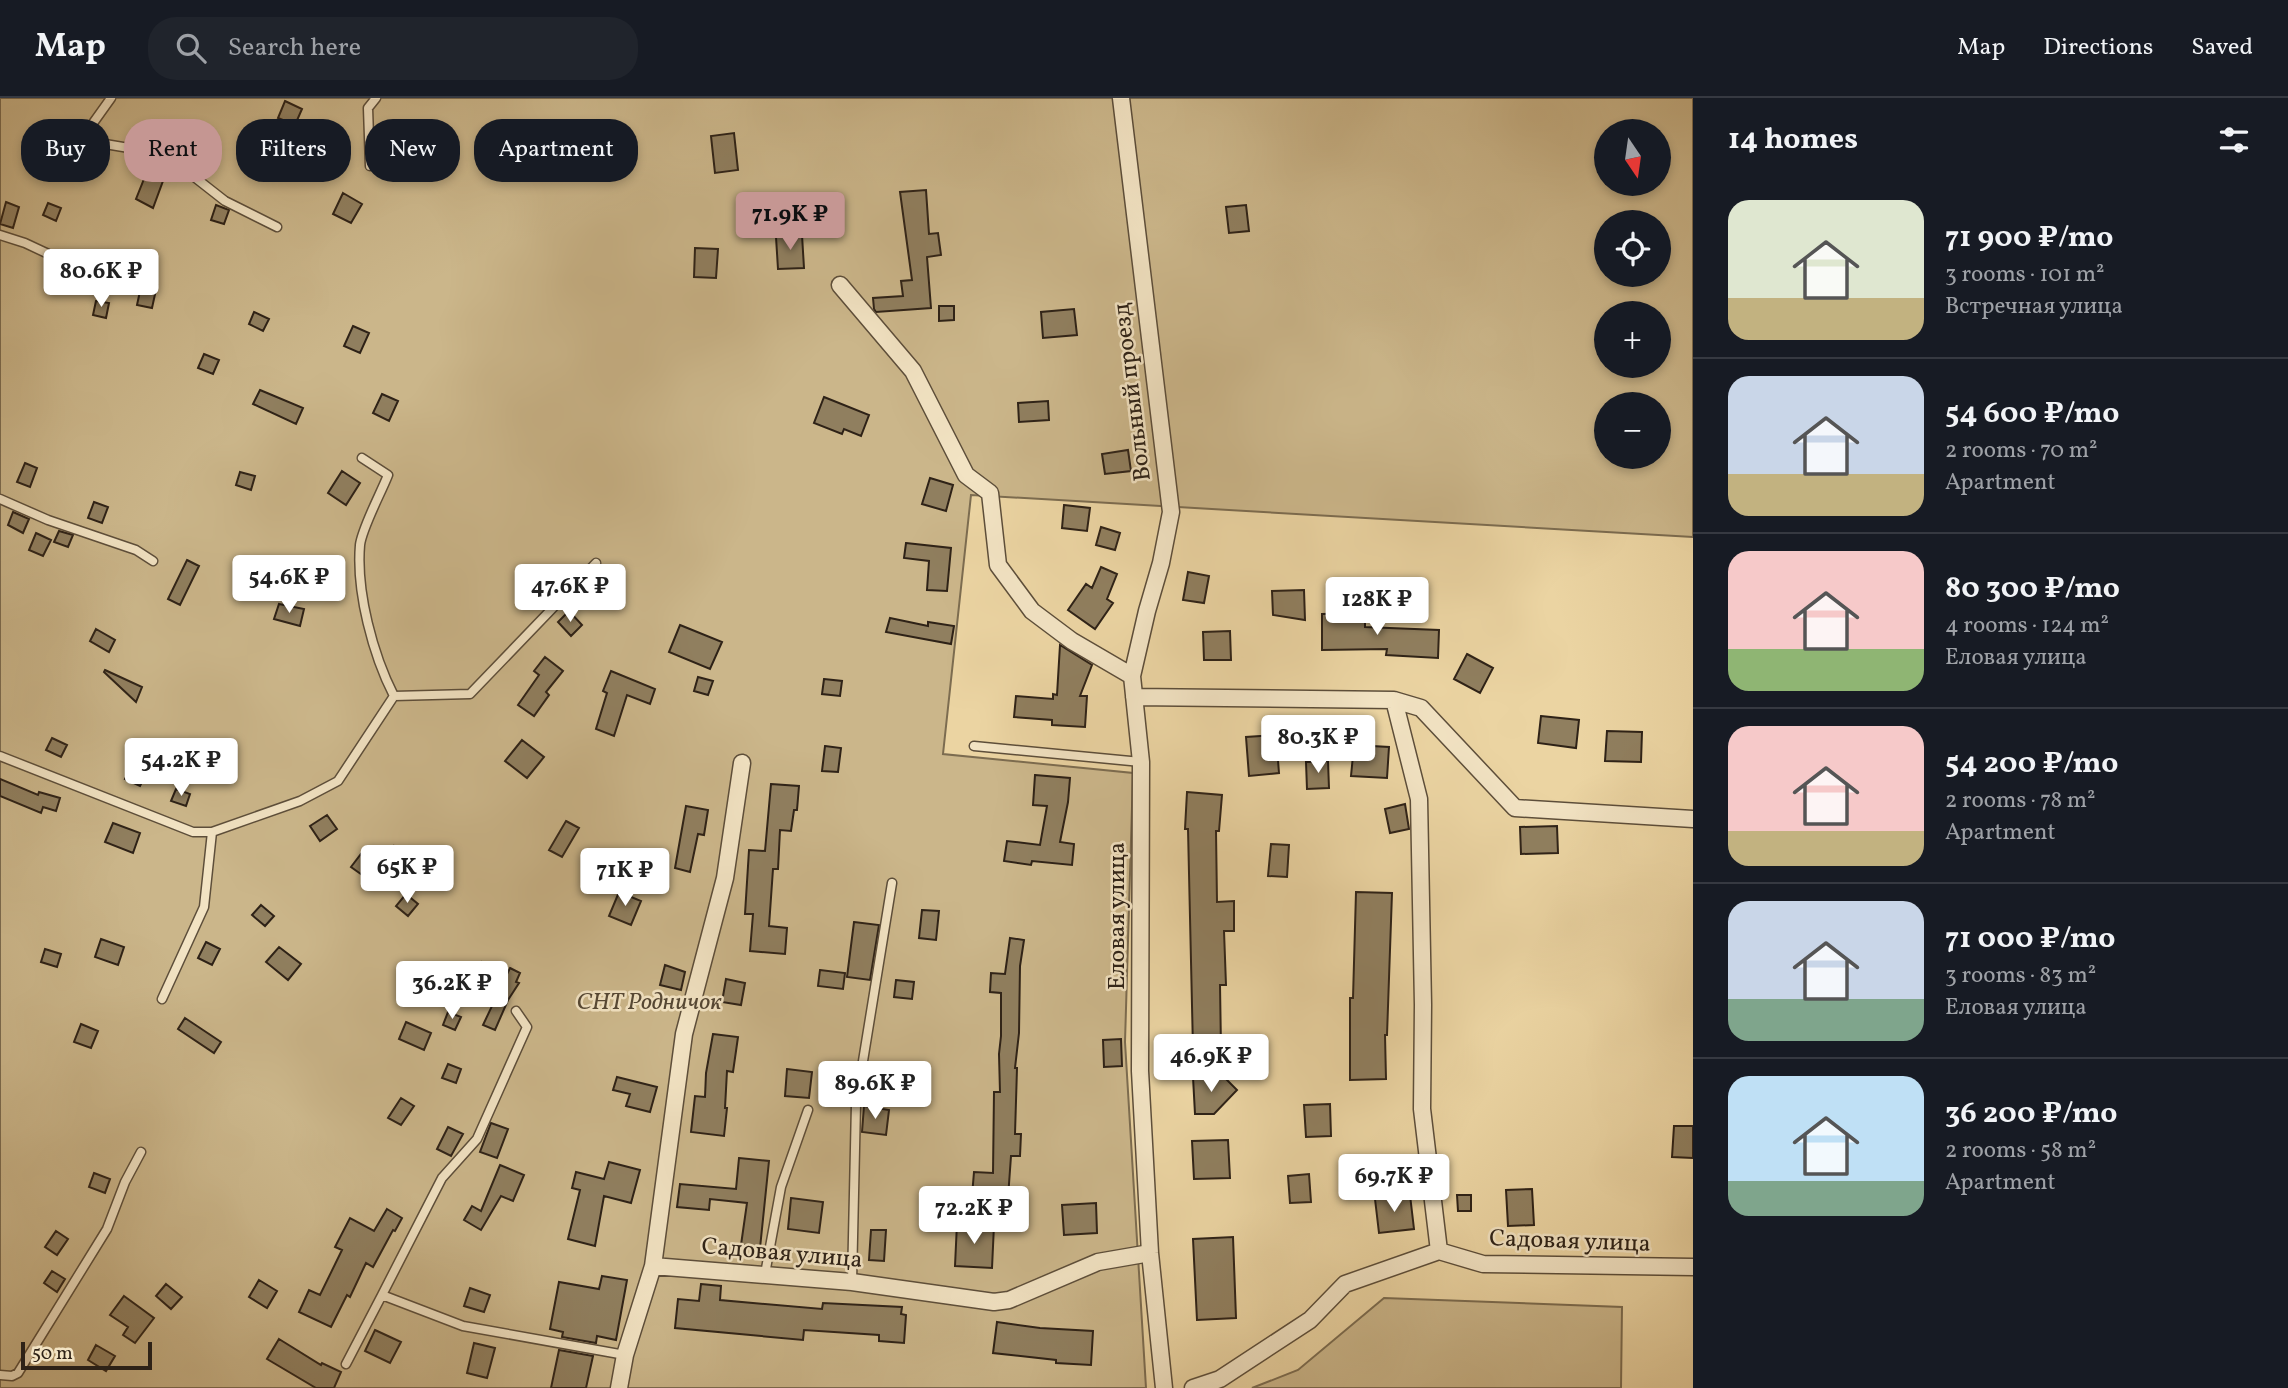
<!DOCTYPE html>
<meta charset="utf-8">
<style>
body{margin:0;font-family:Vollkorn,serif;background:#20242c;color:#f1f3f6;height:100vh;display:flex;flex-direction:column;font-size:26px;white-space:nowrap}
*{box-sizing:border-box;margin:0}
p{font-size:23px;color:#9ea1a6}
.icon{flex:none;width:38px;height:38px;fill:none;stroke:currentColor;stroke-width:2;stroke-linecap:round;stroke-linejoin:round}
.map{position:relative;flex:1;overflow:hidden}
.panel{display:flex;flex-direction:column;background:#171b24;width:595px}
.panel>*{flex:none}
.hud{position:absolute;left:21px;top:21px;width:665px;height:63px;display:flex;gap:14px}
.needle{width:46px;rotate:167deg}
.controls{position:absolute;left:1594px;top:21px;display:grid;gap:14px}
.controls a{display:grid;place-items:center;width:77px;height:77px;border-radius:50%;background:#171b24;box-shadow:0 4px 10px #0003;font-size:35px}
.scale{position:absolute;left:21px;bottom:18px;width:131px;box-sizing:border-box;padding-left:7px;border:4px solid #2e2217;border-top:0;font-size:19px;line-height:24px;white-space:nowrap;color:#2e2217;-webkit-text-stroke:5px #f2e3c3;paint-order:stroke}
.price{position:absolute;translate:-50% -60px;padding:0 16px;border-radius:7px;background:#fff;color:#222;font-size:23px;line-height:46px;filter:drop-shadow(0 2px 4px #0008)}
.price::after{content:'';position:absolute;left:50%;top:42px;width:21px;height:16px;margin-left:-10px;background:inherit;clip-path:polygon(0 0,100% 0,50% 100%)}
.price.on{background:#c59692;color:#111}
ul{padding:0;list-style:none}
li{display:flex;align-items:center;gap:21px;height:175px;padding:0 35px}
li+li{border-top:2px solid #363941}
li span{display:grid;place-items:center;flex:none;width:196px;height:140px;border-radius:21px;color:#555}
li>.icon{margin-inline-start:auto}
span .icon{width:84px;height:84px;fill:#fffc;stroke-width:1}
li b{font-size:30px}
h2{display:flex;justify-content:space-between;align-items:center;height:84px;padding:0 35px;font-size:30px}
.chip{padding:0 24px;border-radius:28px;background:#171b24;box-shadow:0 4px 10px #0003;font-size:24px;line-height:63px}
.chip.on{background:#c59692;color:#111}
header{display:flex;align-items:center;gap:42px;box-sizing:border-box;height:98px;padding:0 35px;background:#171b24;border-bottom:2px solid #363941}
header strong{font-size:33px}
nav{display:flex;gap:38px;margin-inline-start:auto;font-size:24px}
.search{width:490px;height:63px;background:#20242c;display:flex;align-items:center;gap:18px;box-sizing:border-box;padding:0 24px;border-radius:28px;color:#9ea1a6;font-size:26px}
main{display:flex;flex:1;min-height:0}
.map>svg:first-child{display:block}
</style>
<header>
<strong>Map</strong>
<div class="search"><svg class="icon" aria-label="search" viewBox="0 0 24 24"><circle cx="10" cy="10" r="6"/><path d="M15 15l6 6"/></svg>Search here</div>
<nav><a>Map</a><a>Directions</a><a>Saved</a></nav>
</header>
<main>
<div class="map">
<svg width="1693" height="1290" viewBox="0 0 1693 1290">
<rect width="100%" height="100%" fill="#ebd4a2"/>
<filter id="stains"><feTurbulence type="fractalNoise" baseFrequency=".00286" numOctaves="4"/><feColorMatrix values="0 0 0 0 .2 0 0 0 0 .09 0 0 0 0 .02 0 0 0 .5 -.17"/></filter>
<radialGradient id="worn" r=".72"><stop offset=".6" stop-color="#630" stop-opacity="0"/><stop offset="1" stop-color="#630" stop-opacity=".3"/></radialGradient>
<path fill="#cbb68a" stroke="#7c6c50" stroke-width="2" fill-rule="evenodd" d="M 0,0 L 1693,0 L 1693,439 L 971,397 L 943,656 L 1133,675 L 1125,944 L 1146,1290 L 0,1290 ZM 1606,33 L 1659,33 L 1659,86 L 1606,86 ZM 1606,124 L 1659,124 L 1659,177 L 1606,177 ZM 1606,215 L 1659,215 L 1659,268 L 1606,268 ZM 1606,306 L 1659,306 L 1659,359 L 1606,359 Z
M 1384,1200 L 1622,1209 L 1621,1290 L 1252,1290 L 1298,1272 Z"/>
<path fill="#907f5f" stroke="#2e2217" stroke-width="2" d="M 285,3 L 302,11 L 295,27 L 278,20 Z
M 734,35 L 738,72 L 715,75 L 711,38 Z
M 150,66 L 167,72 L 153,110 L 136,101 Z
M 926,92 L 929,136 L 938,135 L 941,157 L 927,159 L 931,210 L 876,214 L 874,211 L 873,200 L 903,198 L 901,183 L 912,182 L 900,94 Z
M 343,95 L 362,106 L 351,125 L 333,116 Z
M 6,104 L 19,109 L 13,130 L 0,126 Z
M 48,105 L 61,110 L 56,123 L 43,117 Z
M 216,107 L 229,112 L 224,126 L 211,122 Z
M 1246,107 L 1249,133 L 1229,135 L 1226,109 Z
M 802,137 L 804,170 L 778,171 L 776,139 Z
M 695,150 L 718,151 L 716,180 L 694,179 Z
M 142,184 L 157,187 L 152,210 L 137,207 Z
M 96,203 L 109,205 L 106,220 L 93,217 Z
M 939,208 L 954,208 L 954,222 L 939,223 Z
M 1074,211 L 1077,237 L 1043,240 L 1041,214 Z
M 254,214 L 269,221 L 263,233 L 249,226 Z
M 353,228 L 369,235 L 360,255 L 344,248 Z
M 204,256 L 219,262 L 213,276 L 198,270 Z
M 260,292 L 303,310 L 296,326 L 253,306 Z
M 382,296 L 398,303 L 389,323 L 373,315 Z
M 824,299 L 869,317 L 861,338 L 844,331 L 842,336 L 814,325 Z
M 1048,303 L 1049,322 L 1019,324 L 1018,305 Z
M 1128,352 L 1131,373 L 1105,376 L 1102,356 Z
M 25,365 L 37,370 L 30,389 L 17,384 Z
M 342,373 L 360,385 L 346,407 L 328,395 Z
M 240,374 L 255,378 L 251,392 L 236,387 Z
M 930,380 L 953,387 L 946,413 L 922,406 Z
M 94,404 L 108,409 L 102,425 L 88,420 Z
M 1064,407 L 1090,410 L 1087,433 L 1062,430 Z
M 13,414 L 29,421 L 23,435 L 8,427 Z
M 1101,429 L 1120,435 L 1115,452 L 1096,447 Z
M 59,433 L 73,437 L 68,449 L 54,444 Z
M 36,435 L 51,442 L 43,458 L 29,452 Z
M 906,445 L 951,450 L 947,493 L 927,492 L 929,463 L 904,460 Z
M 293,460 L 316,462 L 314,482 L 291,480 Z
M 187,462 L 199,468 L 180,507 L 168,501 Z
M 1101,469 L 1117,476 L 1107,501 L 1113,505 L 1095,531 L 1068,512 L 1086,486 L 1092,490 Z
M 1188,474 L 1209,478 L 1204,505 L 1183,502 Z
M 1304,492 L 1305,522 L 1273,517 L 1272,493 Z
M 279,506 L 304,511 L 300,528 L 274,521 Z
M 569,513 L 582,527 L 571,538 L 558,524 Z
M 1365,515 L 1365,529 L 1439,532 L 1438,560 L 1386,557 L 1387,551 L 1322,552 L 1322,516 Z
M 890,520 L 928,528 L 928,524 L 954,528 L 951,546 L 886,534 Z
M 680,527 L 722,544 L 710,571 L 669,554 Z
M 96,531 L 115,542 L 109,554 L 90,543 Z
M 1230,533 L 1231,562 L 1204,562 L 1203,534 Z
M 1060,547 L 1092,567 L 1080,598 L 1087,598 L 1085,629 L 1052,627 L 1052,622 L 1014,619 L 1016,598 L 1053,601 L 1053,596 L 1057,597 Z
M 1467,556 L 1493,570 L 1480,595 L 1454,581 Z
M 545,559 L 563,573 L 546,594 L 549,597 L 534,618 L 518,607 L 539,577 L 534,573 Z
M 105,572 L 142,589 L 136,604 L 104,574 Z
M 611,573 L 655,591 L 650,606 L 627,597 L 614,638 L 596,631 L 607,595 L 603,593 Z
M 698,579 L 713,583 L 708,597 L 694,593 Z
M 824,581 L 842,583 L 840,598 L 822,596 Z
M 1541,618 L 1579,622 L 1576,650 L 1538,645 Z
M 1607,633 L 1642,634 L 1641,664 L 1605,663 Z
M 1276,637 L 1279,675 L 1249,678 L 1246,639 Z
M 52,640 L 67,647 L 61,659 L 46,652 Z
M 522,642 L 544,659 L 527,680 L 505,663 Z
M 1354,647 L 1389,649 L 1387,680 L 1351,678 Z
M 825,648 L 841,650 L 838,674 L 822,673 Z
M 135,661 L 153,669 L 148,681 L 144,680 L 140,688 L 125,681 Z
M 1328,663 L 1329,690 L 1307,691 L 1306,664 Z
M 1035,677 L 1070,680 L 1068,704 L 1060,744 L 1074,746 L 1072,767 L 1032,763 L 1031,767 L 1004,763 L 1007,743 L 1040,747 L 1047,708 L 1033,707 Z
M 0,681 L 38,697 L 39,694 L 60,700 L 56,713 L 43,709 L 41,715 L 0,698 Z
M 771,686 L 799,688 L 797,712 L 794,712 L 791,733 L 780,732 L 778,771 L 773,771 L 769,828 L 787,830 L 785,856 L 750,853 L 753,816 L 745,816 L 749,752 L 765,753 Z
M 176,691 L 190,696 L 186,708 L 171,703 Z
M 1187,694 L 1222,697 L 1219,733 L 1216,733 L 1217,804 L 1234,803 L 1234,833 L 1224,833 L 1226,887 L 1220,887 L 1221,951 L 1193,951 L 1188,731 L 1185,731 Z
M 1405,706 L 1409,731 L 1390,735 L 1385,711 Z
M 686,708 L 708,712 L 704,737 L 698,736 L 690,774 L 675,770 Z
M 327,717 L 337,731 L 320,743 L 310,728 Z
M 566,723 L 579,730 L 562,759 L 549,752 Z
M 113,725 L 140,735 L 133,755 L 105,744 Z
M 1557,728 L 1558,755 L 1521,756 L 1520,729 Z
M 1271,746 L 1289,747 L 1287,779 L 1268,778 Z
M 394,748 L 407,757 L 396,773 L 383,764 Z
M 364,752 L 378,763 L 365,779 L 351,769 Z
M 619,794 L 641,803 L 631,827 L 609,818 Z
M 1356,794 L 1392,795 L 1387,937 L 1385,937 L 1386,981 L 1350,982 L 1350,900 L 1353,900 Z
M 406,796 L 418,806 L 408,818 L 396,808 Z
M 261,807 L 274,818 L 265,828 L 252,817 Z
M 922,812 L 939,813 L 936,842 L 919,840 Z
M 854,824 L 879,827 L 870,882 L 847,879 Z
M 1010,840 L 1024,842 L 1020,868 L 1019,935 L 1015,970 L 1017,970 L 1015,1036 L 1021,1036 L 1020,1058 L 1011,1058 L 1008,1100 L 972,1098 L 974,1074 L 993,1075 L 994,994 L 1000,994 L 999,956 L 1001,938 L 1001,895 L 990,894 L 991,875 L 1005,876 Z
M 101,841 L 124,849 L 118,867 L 95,859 Z
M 206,844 L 220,851 L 212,867 L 198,860 Z
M 279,849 L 301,866 L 288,882 L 266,864 Z
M 45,851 L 61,856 L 57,869 L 41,864 Z
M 482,864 L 497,870 L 491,884 L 476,879 Z
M 665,867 L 685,874 L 681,892 L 660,887 Z
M 510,870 L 520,875 L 516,884 L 519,885 L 508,902 L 495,932 L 483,927 Z
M 820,872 L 845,875 L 843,891 L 818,888 Z
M 726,881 L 745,885 L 741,907 L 722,904 Z
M 896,882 L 914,884 L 912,901 L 894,899 Z
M 448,914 L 461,919 L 455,932 L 443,927 Z
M 185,920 L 221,944 L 214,955 L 178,931 Z
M 406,924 L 431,935 L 424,952 L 399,941 Z
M 81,926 L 98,933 L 91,950 L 74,944 Z
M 713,936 L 738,939 L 733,974 L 727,973 L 725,1010 L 727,1010 L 724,1038 L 691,1034 L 695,998 L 705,999 L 706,975 Z
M 1121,941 L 1122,968 L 1104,969 L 1103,942 Z
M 448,966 L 461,971 L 456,985 L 442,980 Z
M 787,971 L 812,974 L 809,1000 L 785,998 Z
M 617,979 L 657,989 L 650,1014 L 626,1008 L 630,996 L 613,992 Z
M 1193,979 L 1224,979 L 1237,992 L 1214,1016 L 1195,1016 Z
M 401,1000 L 414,1008 L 401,1027 L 388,1020 Z
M 1330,1006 L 1331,1038 L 1306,1039 L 1304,1007 Z
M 864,1008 L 889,1012 L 886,1037 L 862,1034 Z
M 491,1025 L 508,1031 L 497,1060 L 480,1054 Z
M 1674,1028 L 1693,1028 L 1693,1060 L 1672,1059 Z
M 448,1029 L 463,1036 L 451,1058 L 437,1051 Z
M 1228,1042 L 1230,1080 L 1194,1081 L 1192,1043 Z
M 739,1060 L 769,1063 L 760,1150 L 741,1147 L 747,1105 L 710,1101 L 709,1112 L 677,1109 L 680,1086 L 736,1091 Z
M 609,1064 L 640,1072 L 631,1105 L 604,1098 L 595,1148 L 568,1141 L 580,1092 L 572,1090 L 576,1074 L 604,1081 Z
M 500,1067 L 524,1077 L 513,1103 L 501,1098 L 481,1132 L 464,1122 L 472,1108 L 481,1113 Z
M 94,1075 L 110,1081 L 105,1095 L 89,1089 Z
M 1309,1076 L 1311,1104 L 1290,1105 L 1288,1078 Z
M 1532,1091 L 1534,1127 L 1508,1128 L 1506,1092 Z
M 1410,1097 L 1414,1131 L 1379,1135 L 1375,1101 Z
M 1457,1097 L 1471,1097 L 1471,1113 L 1458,1113 Z
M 791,1100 L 823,1104 L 819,1135 L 788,1131 Z
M 1096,1105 L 1097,1135 L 1064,1137 L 1062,1107 Z
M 387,1111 L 402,1120 L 395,1133 L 393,1132 L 373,1169 L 366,1165 L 350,1199 L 347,1197 L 331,1229 L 299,1214 L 309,1192 L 320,1197 L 342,1152 L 335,1149 L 350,1120 L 374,1133 Z
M 957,1125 L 994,1127 L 992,1170 L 955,1168 Z
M 871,1132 L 886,1132 L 884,1163 L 869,1162 Z
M 56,1133 L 68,1141 L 57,1157 L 45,1149 Z
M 1233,1139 L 1236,1220 L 1197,1222 L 1193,1141 Z
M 52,1173 L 65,1181 L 57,1194 L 44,1185 Z
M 602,1178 L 627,1182 L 616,1242 L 597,1238 L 596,1245 L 562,1239 L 563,1234 L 550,1231 L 559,1184 L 599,1191 Z
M 259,1182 L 277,1193 L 267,1210 L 249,1199 Z
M 166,1186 L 182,1199 L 171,1211 L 156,1198 Z
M 701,1186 L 721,1188 L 720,1202 L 822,1211 L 823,1205 L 902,1209 L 901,1216 L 906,1217 L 904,1245 L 879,1243 L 879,1237 L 804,1232 L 803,1242 L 675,1230 L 678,1201 L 699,1203 Z
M 470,1190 L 490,1197 L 484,1214 L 464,1208 Z
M 124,1198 L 154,1220 L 135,1245 L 123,1237 L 128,1229 L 110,1217 Z
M 997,1224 L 1040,1230 L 1093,1233 L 1091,1267 L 1056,1265 L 1056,1262 L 993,1255 Z
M 375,1232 L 401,1244 L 390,1265 L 365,1253 Z
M 279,1241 L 321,1267 L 322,1265 L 341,1274 L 334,1290 L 316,1290 L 267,1261 Z
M 474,1245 L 495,1250 L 487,1280 L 467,1275 Z
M 96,1247 L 115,1258 L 106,1273 L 88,1262 Z
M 559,1252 L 593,1258 L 586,1290 L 551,1290 Z"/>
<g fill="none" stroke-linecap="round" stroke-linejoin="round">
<defs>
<path id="lane" d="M 111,0 L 81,42 L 129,50 L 188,74 L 225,103 L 277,129
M 370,68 L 368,10 L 376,0
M 0,137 L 25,145 L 89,175
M 362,360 L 388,377 C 381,395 362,430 360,447 C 356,494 373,557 394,598
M 0,401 L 48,422 L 136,452 L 153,463
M 974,648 L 1141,664
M 0,658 L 193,734 L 212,734 L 300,703 L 338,683 L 394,598 L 470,596 L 596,465
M 162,901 L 204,809 L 212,734
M 765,1176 L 781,1089 L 808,1012
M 852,1184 L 856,1006 L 892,785
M 382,1197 L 442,1080 L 477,1041 L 527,929 L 516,913
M 346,1266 L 382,1197 L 463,1228 L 625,1257
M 0,1277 L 12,1278 L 18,1275 L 107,1131 L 125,1084 L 141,1054"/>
<path id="street" d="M 1121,0 L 1171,414 L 1161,465 L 1147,513 L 1132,578 L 1141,664 L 1140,973 L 1150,1155 L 1164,1290
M 840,187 L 913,273 L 966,377 L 990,395 L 998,467 L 1032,513 L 1072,543 L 1132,578
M 1134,599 L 1394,602 L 1419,701 L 1423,907 L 1422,1011 L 1439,1153
M 1394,602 L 1421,610 L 1515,710 L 1693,721
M 653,1168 L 684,936 L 725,780 L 742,665
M 619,1290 L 625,1257 L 653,1168 L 852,1184 L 994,1204 L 1009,1202 L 1098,1164 L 1150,1155
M 1193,1290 L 1220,1281 L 1310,1222 L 1345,1186 L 1439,1153 L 1483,1166 L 1693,1169"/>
</defs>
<use href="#lane" stroke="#5d4e3a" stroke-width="11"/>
<use href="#street" stroke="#5d4e3a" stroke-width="19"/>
<use href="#lane" stroke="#f2e3c3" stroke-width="8"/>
<use href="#street" stroke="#f2e3c3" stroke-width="16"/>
</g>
<g text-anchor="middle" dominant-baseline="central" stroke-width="5" stroke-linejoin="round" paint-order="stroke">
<g font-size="24" fill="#2e2217" stroke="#f2e3c3">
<text transform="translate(1133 294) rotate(-97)">Вольный проезд</text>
<text transform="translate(1118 818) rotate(-90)">Еловая улица</text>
<text transform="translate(1570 1144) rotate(2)">Садовая улица</text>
<text transform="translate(782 1156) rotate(5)">Садовая улица</text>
</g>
<g font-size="24" font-style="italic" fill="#554734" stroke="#f2e3c3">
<text x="649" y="905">СНТ Родничок</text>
</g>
</g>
<rect width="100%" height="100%" filter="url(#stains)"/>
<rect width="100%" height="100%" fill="url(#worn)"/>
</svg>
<div class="controls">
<a><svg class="needle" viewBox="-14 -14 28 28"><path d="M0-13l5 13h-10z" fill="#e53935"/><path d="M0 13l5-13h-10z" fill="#9ea1a6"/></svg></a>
<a><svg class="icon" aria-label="locate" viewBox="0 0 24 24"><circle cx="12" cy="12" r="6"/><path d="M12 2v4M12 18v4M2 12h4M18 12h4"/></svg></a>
<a>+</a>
<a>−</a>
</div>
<div class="scale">50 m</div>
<b class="price on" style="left:790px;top:154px">71.9K ₽</b>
<b class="price" style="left:101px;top:211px">80.6K ₽</b>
<b class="price" style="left:289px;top:517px">54.6K ₽</b>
<b class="price" style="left:570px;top:526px">47.6K ₽</b>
<b class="price" style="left:1377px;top:539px">128K ₽</b>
<b class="price" style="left:1318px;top:677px">80.3K ₽</b>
<b class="price" style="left:181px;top:700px">54.2K ₽</b>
<b class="price" style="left:407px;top:807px">65K ₽</b>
<b class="price" style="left:625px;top:810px">71K ₽</b>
<b class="price" style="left:452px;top:923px">36.2K ₽</b>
<b class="price" style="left:1211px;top:996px">46.9K ₽</b>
<b class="price" style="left:875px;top:1023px">89.6K ₽</b>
<b class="price" style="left:1394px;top:1116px">69.7K ₽</b>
<b class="price" style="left:974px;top:1148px">72.2K ₽</b>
<div class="hud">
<a class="chip">Buy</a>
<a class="chip on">Rent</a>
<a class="chip">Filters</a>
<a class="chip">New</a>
<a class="chip">Apartment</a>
</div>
</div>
<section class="panel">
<h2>14 homes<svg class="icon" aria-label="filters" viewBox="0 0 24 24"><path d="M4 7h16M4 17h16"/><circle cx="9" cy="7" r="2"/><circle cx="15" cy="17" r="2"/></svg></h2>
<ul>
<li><span style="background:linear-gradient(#dfe7d0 70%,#c2b280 0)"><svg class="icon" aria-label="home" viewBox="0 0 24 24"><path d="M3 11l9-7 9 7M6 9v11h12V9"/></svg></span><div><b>71 900 ₽/mo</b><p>3 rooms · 101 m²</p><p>Встречная улица</p></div></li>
<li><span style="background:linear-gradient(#c9d6e8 70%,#c2b280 0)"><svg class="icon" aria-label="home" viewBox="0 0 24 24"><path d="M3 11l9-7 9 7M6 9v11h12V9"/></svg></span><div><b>54 600 ₽/mo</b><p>2 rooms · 70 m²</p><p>Apartment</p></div></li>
<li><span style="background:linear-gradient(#f6c9c9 70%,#8fb573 0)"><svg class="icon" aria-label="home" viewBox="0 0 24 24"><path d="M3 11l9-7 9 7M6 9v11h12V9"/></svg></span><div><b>80 300 ₽/mo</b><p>4 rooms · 124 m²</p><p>Еловая улица</p></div></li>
<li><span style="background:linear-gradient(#f6c9c9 75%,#c2b280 0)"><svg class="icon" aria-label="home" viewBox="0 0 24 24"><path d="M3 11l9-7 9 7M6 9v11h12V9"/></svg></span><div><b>54 200 ₽/mo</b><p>2 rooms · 78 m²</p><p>Apartment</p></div></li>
<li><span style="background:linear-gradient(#c9d6e8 70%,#7fa58c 0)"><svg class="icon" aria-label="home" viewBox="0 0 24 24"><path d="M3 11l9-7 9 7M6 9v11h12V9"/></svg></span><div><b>71 000 ₽/mo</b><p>3 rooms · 83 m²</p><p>Еловая улица</p></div></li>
<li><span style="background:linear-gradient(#bfe0f5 75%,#7fa58c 0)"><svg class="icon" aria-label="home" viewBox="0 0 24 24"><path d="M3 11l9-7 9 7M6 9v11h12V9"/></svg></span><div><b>36 200 ₽/mo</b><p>2 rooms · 58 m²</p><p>Apartment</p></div></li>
</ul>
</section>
</main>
